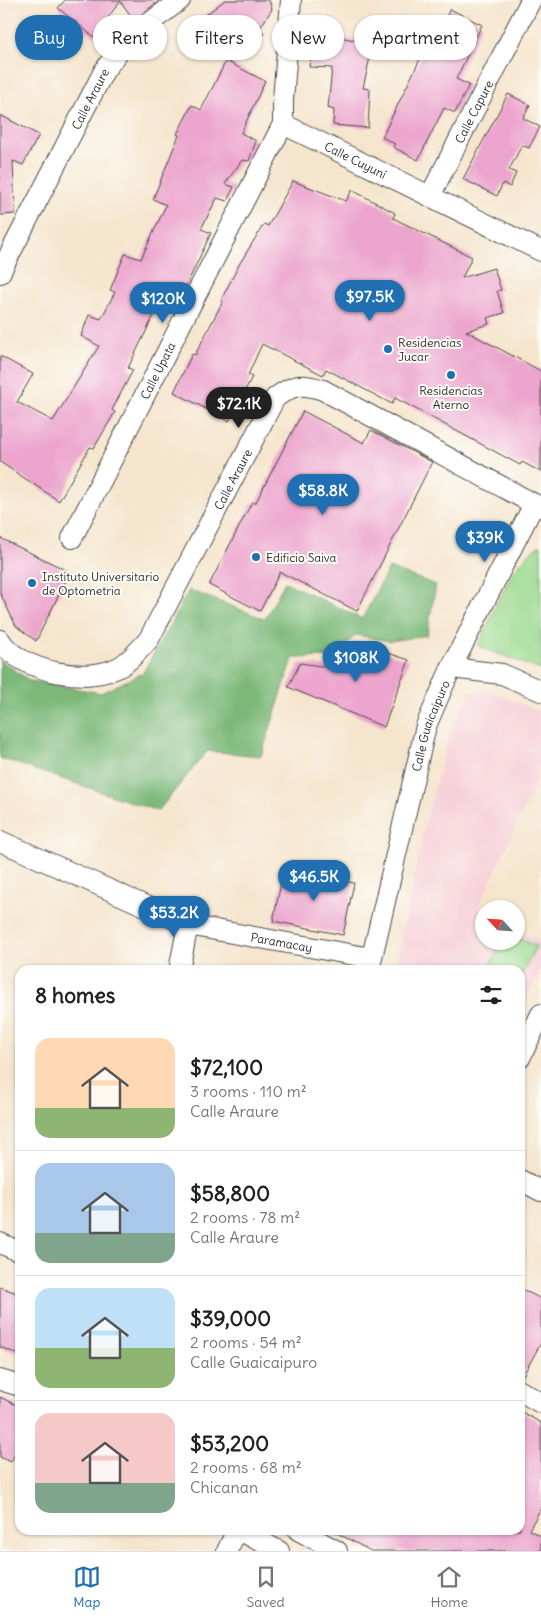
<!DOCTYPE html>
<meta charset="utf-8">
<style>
body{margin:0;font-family:Delius,sans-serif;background:#f6f6f6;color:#202124;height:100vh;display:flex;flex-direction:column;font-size:19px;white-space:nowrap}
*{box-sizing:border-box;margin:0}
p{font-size:16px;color:#757577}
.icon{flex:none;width:28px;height:28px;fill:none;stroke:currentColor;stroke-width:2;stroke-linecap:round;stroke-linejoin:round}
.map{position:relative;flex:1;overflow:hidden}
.panel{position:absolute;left:15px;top:965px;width:510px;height:570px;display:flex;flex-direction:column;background:#fff;border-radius:15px;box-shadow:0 1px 4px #0004}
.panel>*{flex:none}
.banner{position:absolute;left:15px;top:15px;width:511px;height:45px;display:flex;gap:10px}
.needle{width:32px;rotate:296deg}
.controls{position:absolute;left:475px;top:900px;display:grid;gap:10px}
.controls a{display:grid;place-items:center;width:50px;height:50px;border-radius:50%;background:#fff;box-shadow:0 1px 4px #0004;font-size:25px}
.price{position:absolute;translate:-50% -42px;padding:0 11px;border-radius:18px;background:#1f6fb2;color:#fff;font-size:16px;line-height:32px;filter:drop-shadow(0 1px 2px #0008)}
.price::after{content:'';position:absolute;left:50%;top:30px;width:15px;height:11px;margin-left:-8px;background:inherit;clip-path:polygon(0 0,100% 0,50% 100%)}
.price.selected{background:#222;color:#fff}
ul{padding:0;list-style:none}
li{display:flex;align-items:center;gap:15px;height:125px;padding:0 20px}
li+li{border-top:1px solid #e0e0e0}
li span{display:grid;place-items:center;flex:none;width:140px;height:100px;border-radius:15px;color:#555}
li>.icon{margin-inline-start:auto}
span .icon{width:60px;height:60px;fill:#fffc;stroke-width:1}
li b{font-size:21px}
h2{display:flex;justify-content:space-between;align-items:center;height:60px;padding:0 20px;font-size:21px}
.tag{padding:0 18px;border-radius:22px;background:#fff;box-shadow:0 1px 4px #0004;font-size:18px;line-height:45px}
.tag.selected{background:#1f6fb2;color:#fff}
.tab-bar{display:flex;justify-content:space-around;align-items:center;height:70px;border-top:1px solid #e0e0e0;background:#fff;font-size:14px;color:#757577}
.tab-bar a{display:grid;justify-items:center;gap:2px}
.tab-bar .selected{color:#1f6fb2}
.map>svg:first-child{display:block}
</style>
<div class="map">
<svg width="541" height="1551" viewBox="0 0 541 1551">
<rect width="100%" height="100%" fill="#fdfcf7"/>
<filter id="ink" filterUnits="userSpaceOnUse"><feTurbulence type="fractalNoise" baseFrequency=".02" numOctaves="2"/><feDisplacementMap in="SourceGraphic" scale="10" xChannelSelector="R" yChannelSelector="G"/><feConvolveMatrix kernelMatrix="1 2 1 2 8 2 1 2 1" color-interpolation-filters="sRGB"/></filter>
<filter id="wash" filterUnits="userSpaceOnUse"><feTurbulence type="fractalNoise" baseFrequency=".0096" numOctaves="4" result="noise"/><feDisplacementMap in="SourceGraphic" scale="20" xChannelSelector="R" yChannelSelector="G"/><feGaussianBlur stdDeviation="1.12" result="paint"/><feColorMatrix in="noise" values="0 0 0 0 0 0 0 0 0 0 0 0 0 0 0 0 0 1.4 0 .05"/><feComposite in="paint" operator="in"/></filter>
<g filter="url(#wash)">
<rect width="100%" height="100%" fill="#f5e5cd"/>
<path fill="#f6cfd8" d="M 484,689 L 541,712 L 541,771 L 478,909 L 484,913 L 484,941 L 516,941 L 516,929 L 541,941 L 541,968 L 520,1011 L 520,970 L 395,970 L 426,819 L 452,725 L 471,693 Z"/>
<path fill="#9ad98e" stroke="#62825c" d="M 541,545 L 541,670 L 478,646 C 493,615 511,561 541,545 Z
M 516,937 L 536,946 L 520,979 L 520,970 L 488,970 L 502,941 L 516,941 Z"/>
<path fill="#7bb979" stroke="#537252" d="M 389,568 L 436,585 L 427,635 L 390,641 L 356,635 L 333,657 L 293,658 L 261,756 L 207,751 L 158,811 L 0,758 L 0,660 L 30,681 L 101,693 L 143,673 L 189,590 L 265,619 L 285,582 L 362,619 Z"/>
<g id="blocks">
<path fill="#eca5ce" d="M 65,0 L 160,0 L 134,20 L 120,1 L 94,37 L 58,8 Z
M 225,0 L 269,0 L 272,9 L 260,28 L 264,34 L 227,59 L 199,20 Z
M 450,9 L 482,25 L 456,79 L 469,85 L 455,113 L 444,108 L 418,160 L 393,147 L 395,144 L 382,137 L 426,47 L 430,49 Z
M 315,32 L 354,40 L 355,36 L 374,40 L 363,88 L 370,89 L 368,128 L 333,125 L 334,110 L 328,108 L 332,68 L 309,67 Z
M 226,61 L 265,81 L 241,133 L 256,141 L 249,161 L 242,160 L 225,184 L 234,187 L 227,201 L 217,198 L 201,229 L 211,233 L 180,299 L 173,297 L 161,316 L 155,313 L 128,368 L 133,370 L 112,410 L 115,412 L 94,448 L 90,447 L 59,501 L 0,462 L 0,356 L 33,374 L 17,402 L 53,421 L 99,346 L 81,336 L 89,315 L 101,319 L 115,292 L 110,290 L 125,254 L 141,259 L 166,205 L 153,199 L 179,135 L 177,134 L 192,105 L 201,110 Z
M 508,94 L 530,105 L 523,118 L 540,127 L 529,148 L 522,145 L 509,170 L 516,173 L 510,187 L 503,183 L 497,196 L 463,179 Z
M 0,115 L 39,135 L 23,165 L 13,161 L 15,214 L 0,215 Z
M 293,181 L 346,201 L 352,190 L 395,213 L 393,218 L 472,257 L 462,278 L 494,268 L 501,290 L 497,291 L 504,313 L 487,318 L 489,324 L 466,331 L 541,371 L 541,472 L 522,462 L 520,465 L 395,398 L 392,404 L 326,369 L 323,375 L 262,344 L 248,375 L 252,377 L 229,421 L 174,392 L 192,354 L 195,355 L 223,301 L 221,300 L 240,263 L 264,224 L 268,226 Z
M 303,411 L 364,443 L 371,430 L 432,462 L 357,611 L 280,572 L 260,611 L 209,585 L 252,502 L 255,504 Z
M 0,538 L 70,572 L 36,641 L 16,626 L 0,593 Z
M 355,642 L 409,660 L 384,727 L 288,687 L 300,663 L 327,667 L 345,662 Z
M 284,869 L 354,883 L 343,935 L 273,921 Z
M 0,1287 L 20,1294 L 20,1355 L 0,1347 Z
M 520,1288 L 541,1299 L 541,1343 L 521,1379 Z
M 0,1397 L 20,1407 L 20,1442 L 11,1462 L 0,1457 Z
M 520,1411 L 541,1423 L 541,1508 L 529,1530 L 541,1536 L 541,1551 L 371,1551 L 331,1530 L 520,1530 Z"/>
</g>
</g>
<g filter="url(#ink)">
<use href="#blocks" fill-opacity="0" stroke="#494743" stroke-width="1"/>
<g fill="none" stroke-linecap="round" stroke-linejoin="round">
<defs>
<g id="minor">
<path id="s1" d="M 283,124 L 541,251"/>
<path id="s2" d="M 430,196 L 531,0"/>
<path id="s3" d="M 0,273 L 104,71 L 123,45 L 135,34 L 180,0"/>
<path id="s4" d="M 72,538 L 283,124 L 283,100 L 291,0"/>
<path id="s5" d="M 0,640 C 20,672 88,685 121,666 C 132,659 140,649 149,639 L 275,398 C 294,384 301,383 323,390 L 534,504"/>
<path d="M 451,668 L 502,674 L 541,691"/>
<path id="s6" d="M 0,841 L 188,925 L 371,958"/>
<path d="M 179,970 L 188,925"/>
<path id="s7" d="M 369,970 L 426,726 L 451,668 L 534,504 L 541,507"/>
<path d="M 520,1058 L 541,1014"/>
<path d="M 520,1180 L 541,1191"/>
<path d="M 0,1243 L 20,1252"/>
<path d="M 0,1380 L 20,1386"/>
<path d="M 520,1391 L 541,1403"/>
<path d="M 239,1530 L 279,1551"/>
<path d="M 298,1530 L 337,1551"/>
<path d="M 227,1551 L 237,1530"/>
</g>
</defs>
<use href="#minor" stroke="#494743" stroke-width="22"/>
<use href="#minor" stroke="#fff" stroke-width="20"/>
</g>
</g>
<g fill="#1f6fb2" stroke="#fdfcf7" stroke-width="2">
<circle cx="388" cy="349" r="5"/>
<circle cx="451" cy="375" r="5"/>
<circle cx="256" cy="557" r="5"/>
<circle cx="32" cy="583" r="5"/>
</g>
<g text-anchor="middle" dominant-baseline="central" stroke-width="4" stroke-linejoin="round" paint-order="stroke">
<g font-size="12" fill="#2b2b2b" stroke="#fdfcf7">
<text stroke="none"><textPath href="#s3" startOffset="196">Calle Araure</textPath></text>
<text stroke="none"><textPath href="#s2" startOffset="95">Calle Capure</textPath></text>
<text stroke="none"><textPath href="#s1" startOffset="81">Calle Cuyuní</textPath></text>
<text stroke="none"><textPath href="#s4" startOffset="188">Calle Upata</textPath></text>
<text stroke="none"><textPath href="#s5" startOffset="352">Calle Araure</textPath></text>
<text stroke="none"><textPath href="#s7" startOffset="252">Calle Guaicaipuro</textPath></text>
<text stroke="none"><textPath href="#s6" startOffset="301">Paramacay</textPath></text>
</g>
<g font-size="12" fill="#2b2b2b" stroke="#fdfcf7" text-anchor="start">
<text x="398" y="342">Residencias<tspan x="398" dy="14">Jucar</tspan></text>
<text x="451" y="390" text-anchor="middle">Residencias<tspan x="451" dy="14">Aterno</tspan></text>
<text x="266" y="557">Edificio Saiva</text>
<text x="42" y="576">Instituto Universitario<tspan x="42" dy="14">de Optometria</tspan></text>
</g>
</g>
</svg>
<div class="controls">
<a><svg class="needle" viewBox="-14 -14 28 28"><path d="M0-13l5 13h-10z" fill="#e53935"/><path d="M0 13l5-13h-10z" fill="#757577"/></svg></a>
</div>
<b class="price" style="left:370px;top:322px">$97.5K</b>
<b class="price" style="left:163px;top:324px">$120K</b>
<b class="price selected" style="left:239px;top:429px">$72.1K</b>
<b class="price" style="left:323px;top:516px">$58.8K</b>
<b class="price" style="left:485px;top:563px">$39K</b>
<b class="price" style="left:356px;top:683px">$108K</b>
<b class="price" style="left:314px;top:902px">$46.5K</b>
<b class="price" style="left:174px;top:938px">$53.2K</b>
<div class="banner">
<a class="tag selected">Buy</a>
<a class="tag">Rent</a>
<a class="tag">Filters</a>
<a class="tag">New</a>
<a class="tag">Apartment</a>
</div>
<section class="panel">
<h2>8 homes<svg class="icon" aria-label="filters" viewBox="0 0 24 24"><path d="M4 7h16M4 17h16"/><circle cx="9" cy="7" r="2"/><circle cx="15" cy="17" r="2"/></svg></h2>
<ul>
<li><span style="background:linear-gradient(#ffd9b3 70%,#8fb573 0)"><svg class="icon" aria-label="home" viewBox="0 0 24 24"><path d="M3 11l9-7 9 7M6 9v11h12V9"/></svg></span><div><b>$72,100</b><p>3 rooms · 110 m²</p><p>Calle Araure</p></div></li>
<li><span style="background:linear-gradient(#a9c7e8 70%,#7fa58c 0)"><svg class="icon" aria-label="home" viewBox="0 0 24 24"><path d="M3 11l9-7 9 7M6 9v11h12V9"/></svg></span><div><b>$58,800</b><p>2 rooms · 78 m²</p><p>Calle Araure</p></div></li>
<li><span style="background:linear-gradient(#bfe0f5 60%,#8fb573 0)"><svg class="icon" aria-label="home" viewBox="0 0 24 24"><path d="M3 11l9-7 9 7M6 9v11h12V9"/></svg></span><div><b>$39,000</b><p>2 rooms · 54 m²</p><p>Calle Guaicaipuro</p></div></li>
<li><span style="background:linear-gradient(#f6c9c9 70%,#7fa58c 0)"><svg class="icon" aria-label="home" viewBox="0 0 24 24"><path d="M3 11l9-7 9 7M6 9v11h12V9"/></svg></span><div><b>$53,200</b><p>2 rooms · 68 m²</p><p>Chicanan</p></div></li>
</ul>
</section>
</div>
<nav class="tab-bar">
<a class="selected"><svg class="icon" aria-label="map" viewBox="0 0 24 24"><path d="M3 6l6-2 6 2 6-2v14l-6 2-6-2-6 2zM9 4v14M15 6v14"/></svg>Map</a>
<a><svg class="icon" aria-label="saved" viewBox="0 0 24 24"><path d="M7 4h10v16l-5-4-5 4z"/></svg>Saved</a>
<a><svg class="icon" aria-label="home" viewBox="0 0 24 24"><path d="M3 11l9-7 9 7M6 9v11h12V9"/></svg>Home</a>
</nav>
